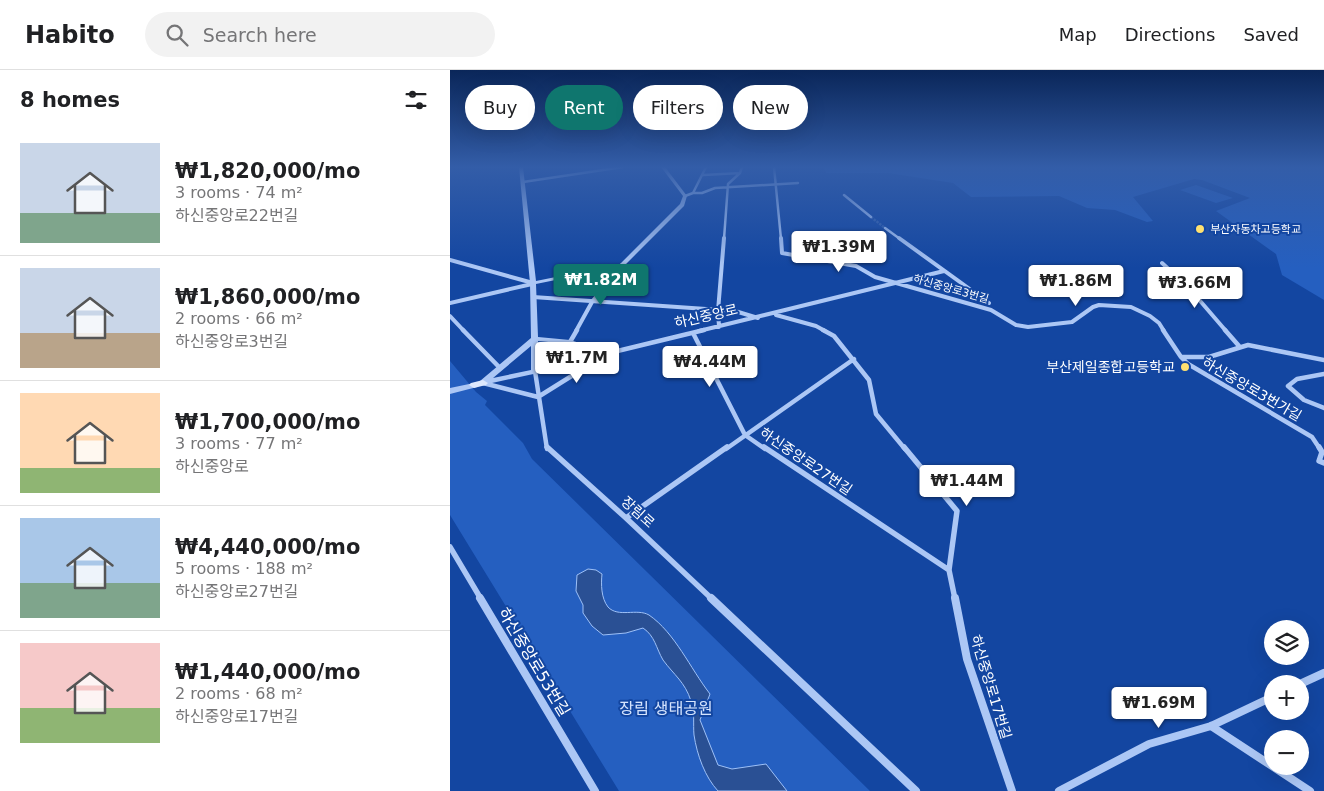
<!DOCTYPE html>
<meta charset="utf-8">
<style>
body{margin:0;font-family:"DejaVu Sans","Noto Sans KR",sans-serif;background:#f2f2f2;color:#202124;height:100vh;display:flex;flex-direction:column;font-size:19px;white-space:nowrap}
*{box-sizing:border-box;margin:0}
p{font-size:16px;color:#757577}
.icon{flex:none;width:28px;height:28px;fill:none;stroke:currentColor;stroke-width:2;stroke-linecap:round;stroke-linejoin:round}
.map{position:relative;flex:1;overflow:hidden}
.side{display:flex;flex-direction:column;background:#fff;width:450px}
.side>*{flex:none}
.top-card{position:absolute;left:15px;top:15px;width:475px;height:45px;display:flex;gap:10px}
.tools{position:absolute;left:814px;top:550px;display:grid;gap:10px}
.tools a{display:grid;place-items:center;width:45px;height:45px;border-radius:50%;background:#fff;box-shadow:0 5px 20px #0002;font-size:25px}
.price{position:absolute;translate:-50% -42px;padding:0 11px;border-radius:5px;background:#fff;color:#222;font-size:16px;line-height:32px;filter:drop-shadow(0 1px 2px #0008)}
.price::after{content:'';position:absolute;left:50%;top:30px;width:15px;height:11px;margin-left:-8px;background:inherit;clip-path:polygon(0 0,100% 0,50% 100%)}
.price.on{background:#0f766e;color:#fff}
ul{padding:0;list-style:none}
li{display:flex;align-items:center;gap:15px;height:125px;padding:0 20px}
li+li{border-top:1px solid #e0e0e0}
li span{display:grid;place-items:center;flex:none;width:140px;height:100px;border-radius:0px;color:#555}
li>.icon{margin-inline-start:auto}
span .icon{width:60px;height:60px;fill:#fffc;stroke-width:1}
li b{font-size:21px}
h2{display:flex;justify-content:space-between;align-items:center;height:60px;padding:0 20px;font-size:21px}
.chip{padding:0 18px;border-radius:22px;background:#fff;box-shadow:0 5px 20px #0002;font-size:18px;line-height:45px}
.chip.on{background:#0f766e;color:#fff}
header{display:flex;align-items:center;gap:30px;box-sizing:border-box;height:70px;padding:0 25px;background:#fff;border-bottom:1px solid #e0e0e0}
header strong{font-size:24px}
nav{display:flex;gap:28px;margin-inline-start:auto;font-size:18px}
.search{width:350px;height:45px;background:#f2f2f2;display:flex;align-items:center;gap:12px;box-sizing:border-box;padding:0 18px;border-radius:28px;color:#757577;font-size:19px}
main{display:flex;flex:1;min-height:0}
.map>svg:first-child{display:block}
</style>
<header>
<strong>Habito</strong>
<div class="search"><svg class="icon" aria-label="search" viewBox="0 0 24 24"><circle cx="10" cy="10" r="6"/><path d="M15 15l6 6"/></svg>Search here</div>
<nav><a>Map</a><a>Directions</a><a>Saved</a></nav>
</header>
<main>
<section class="side">
<h2>8 homes<svg class="icon" aria-label="filters" viewBox="0 0 24 24"><path d="M4 7h16M4 17h16"/><circle cx="9" cy="7" r="2"/><circle cx="15" cy="17" r="2"/></svg></h2>
<ul>
<li><span style="background:linear-gradient(#c9d6e8 70%,#7fa58c 0)"><svg class="icon" aria-label="home" viewBox="0 0 24 24"><path d="M3 11l9-7 9 7M6 9v11h12V9"/></svg></span><div><b>₩1,820,000/mo</b><p>3 rooms · 74 m²</p><p>하신중앙로22번길</p></div></li>
<li><span style="background:linear-gradient(#c9d6e8 65%,#b9a48a 0)"><svg class="icon" aria-label="home" viewBox="0 0 24 24"><path d="M3 11l9-7 9 7M6 9v11h12V9"/></svg></span><div><b>₩1,860,000/mo</b><p>2 rooms · 66 m²</p><p>하신중앙로3번길</p></div></li>
<li><span style="background:linear-gradient(#ffd9b3 75%,#8fb573 0)"><svg class="icon" aria-label="home" viewBox="0 0 24 24"><path d="M3 11l9-7 9 7M6 9v11h12V9"/></svg></span><div><b>₩1,700,000/mo</b><p>3 rooms · 77 m²</p><p>하신중앙로</p></div></li>
<li><span style="background:linear-gradient(#a9c7e8 65%,#7fa58c 0)"><svg class="icon" aria-label="home" viewBox="0 0 24 24"><path d="M3 11l9-7 9 7M6 9v11h12V9"/></svg></span><div><b>₩4,440,000/mo</b><p>5 rooms · 188 m²</p><p>하신중앙로27번길</p></div></li>
<li><span style="background:linear-gradient(#f6c9c9 65%,#8fb573 0)"><svg class="icon" aria-label="home" viewBox="0 0 24 24"><path d="M3 11l9-7 9 7M6 9v11h12V9"/></svg></span><div><b>₩1,440,000/mo</b><p>2 rooms · 68 m²</p><p>하신중앙로17번길</p></div></li>
</ul>
</section>
<div class="map">
<svg width="874" height="721" viewBox="0 0 874 721">
<rect width="100%" height="100%" fill="#1346a1"/>
<path fill="#255fc0" d="M 374,97 L 874,97 L 874,230 L 832,205 L 826,184 L 766,141 L 800,128 L 752,110 L 744,109 L 683,127 L 703,151 L 697,152 L 665,140 L 637,138 L 609,126 L 521,127 L 503,113 L 438,103 L 376,103 Z
M 746,115 L 783,128 L 766,133 L 730,120 Z
M 0,291 L 26,322 L 37,331 L 35,335 L 73,373 L 82,389 L 420,721 L 169,721 L 0,445 Z"/>
<path fill="#2a5094" stroke="#9ec1f8" d="M 138,499 L 146,500 L 152,504 C 151,514 151,528 158,537 C 168,548 187,538 199,545 C 225,563 240,598 260,624 L 250,650 L 268,695 L 282,699 L 316,694 L 337,721 L 268,721 C 255,707 247,685 244,665 C 243,654 245,641 241,631 C 235,612 224,605 213,590 C 206,578 205,566 193,558 L 176,563 L 153,565 L 142,556 L 133,543 L 133,535 L 126,521 L 127,505 Z"/>
<g fill="none" stroke-linecap="round" stroke-linejoin="round">
<path stroke="#3662af" stroke-width="2.5" stroke-dasharray="2.5 1" stroke-linecap="butt" d="M 421,147 L 435,158"/>
<path stroke="#acc7f5" stroke-width="2.5" d="M 324,97 L 331,169
M 253,105 L 290,103
M 73,112 L 173,97
M 243,123 L 252,123 L 265,118 L 348,113
M 394,125 L 421,147
M 235,126 L 243,123 L 256,97
M 435,158 L 450,169
M 274,169 L 278,114 L 290,103 L 292,97"/>
<path stroke="#acc7f5" stroke-width="4" d="M 331,168 L 332,183 L 406,196 L 425,207 L 541,240 L 566,255 L 578,257 L 622,252 L 643,237 L 649,235 L 681,237 L 700,246 L 709,253 L 714,261
M 449,168 L 539,233
M 0,190 L 83,213
M 712,193 L 739,218 L 776,261
M 83,227 L 285,241 L 308,248
M 0,233 L 82,214
M 326,245 L 366,256 L 375,261
M 0,246 L 14,261
M 269,257 L 268,241 L 274,168
M 126,261 L 142,232 L 172,195
M 249,261 L 494,201"/>
<path stroke="#acc7f5" stroke-width="4.5" d="M 13,260 L 50,298
M 373,260 L 384,266 L 419,310 L 426,344 L 455,379
M 713,260 L 731,287 L 759,287 L 798,275 L 874,290
M 775,260 L 789,276
M 243,263 L 295,365 L 315,379
M 120,272 L 127,260
M 731,287 L 738,294 L 862,367 L 870,379
M 874,304 L 847,309 L 838,316 L 854,330 L 874,338
M 33,313 L 88,327 L 152,287
M 97,379 L 85,301 L 254,260
M 276,379 L 404,289"/>
<path stroke="#acc7f5" stroke-width="5.5" d="M 97,377 L 176,448 L 262,529
M 314,377 L 499,500
M 454,377 L 507,441 L 499,500 L 505,529
M 869,377 L 872,382 L 869,391 L 874,393
M 176,448 L 277,377
M 0,477 L 31,529"/>
<path stroke="#acc7f5" stroke-width="8" d="M 30,528 L 145,721
M 261,528 L 466,721
M 505,528 L 517,589 L 562,721
M 850,614 L 874,603
M 761,656 L 860,721
M 609,721 L 699,674 L 761,656 L 822,627"/>
<path fill="#acc7f5" fill-rule="evenodd" d="M 69,97 L 73,97 L 86,211 L 170,194 L 230,134 L 233,126 L 211,97 L 215,97 L 237,126 L 234,136 L 174,196 L 86,214 L 88,267 L 120,270 L 159,282 L 159,286 L 153,286 L 119,274 L 88,271 L 89,301 L 88,303 L 33,315 L 30,315 L 29,313 L 30,311 L 81,268 L 80,213 ZM 81,276 L 81,300 L 43,308 Z
M 24,313 L 27,313 L 28,315 L 27,317 L 0,324 L 0,318 Z"/>
<path fill="#dde8fd" fill-rule="evenodd" d="M 33,310 L 38,313 L 36,315 L 24,318 L 19,315 L 21,313 Z"/>
</g>
<linearGradient id="sky" x2="0" y2="1"><stop stop-color="#0a2659"/><stop offset="0.49" stop-color="#335da8"/><stop offset="1" stop-color="#335da8" stop-opacity="0"/></linearGradient>
<rect width="874" height="198" fill="url(#sky)"/>
<g fill="#ffe170" stroke="#1346a1" stroke-width="2">
<circle cx="750" cy="159" r="5"/>
<circle cx="735" cy="297" r="5"/>
</g>
<g text-anchor="middle" dominant-baseline="central" stroke-width="4" stroke-linejoin="round" paint-order="stroke">
<g font-size="11" fill="#fff" stroke="#1346a1" text-anchor="start">
<text x="760" y="159">부산자동차고등학교</text>
</g>
<g font-size="11" fill="#fff" stroke="#1346a1">
<text transform="translate(501 219) rotate(16)">하신중앙로3번길</text>
</g>
<g font-size="14" fill="#fff" stroke="#1346a1">
<text transform="translate(256 246) rotate(-13)">하신중앙로</text>
<text transform="translate(802 319) rotate(30)">하신중앙로3번가길</text>
<text transform="translate(356 391) rotate(34)">하신중앙로27번길</text>
<text transform="translate(188 442) rotate(42)">장림로</text>
<text transform="translate(541 617) rotate(73)">하신중앙로17번길</text>
</g>
<g font-size="14" fill="#fff" stroke="#1346a1" text-anchor="end">
<text x="725" y="297">부산제일종합고등학교</text>
</g>
<g font-size="16" fill="#fff" stroke="#1346a1">
<text transform="translate(84 592) rotate(59)">하신중앙로53번길</text>
</g>
<g font-size="16" fill="#d5e4fe" stroke="#1346a1">
<text x="216" y="638">장림 생태공원</text>
</g>
</g>
</svg>
<div class="tools">
<a><svg class="icon" aria-label="layers" viewBox="0 0 24 24"><path d="M12 4l9 5-9 5-9-5zM3 14l9 5 9-5"/></svg></a>
<a>+</a>
<a>−</a>
</div>
<b class="price" style="left:389px;top:203px">₩1.39M</b>
<b class="price on" style="left:151px;top:236px">₩1.82M</b>
<b class="price" style="left:626px;top:237px">₩1.86M</b>
<b class="price" style="left:745px;top:239px">₩3.66M</b>
<b class="price" style="left:127px;top:314px">₩1.7M</b>
<b class="price" style="left:260px;top:318px">₩4.44M</b>
<b class="price" style="left:517px;top:437px">₩1.44M</b>
<b class="price" style="left:709px;top:659px">₩1.69M</b>
<div class="top-card">
<a class="chip">Buy</a>
<a class="chip on">Rent</a>
<a class="chip">Filters</a>
<a class="chip">New</a>
</div>
</div>
</main>
